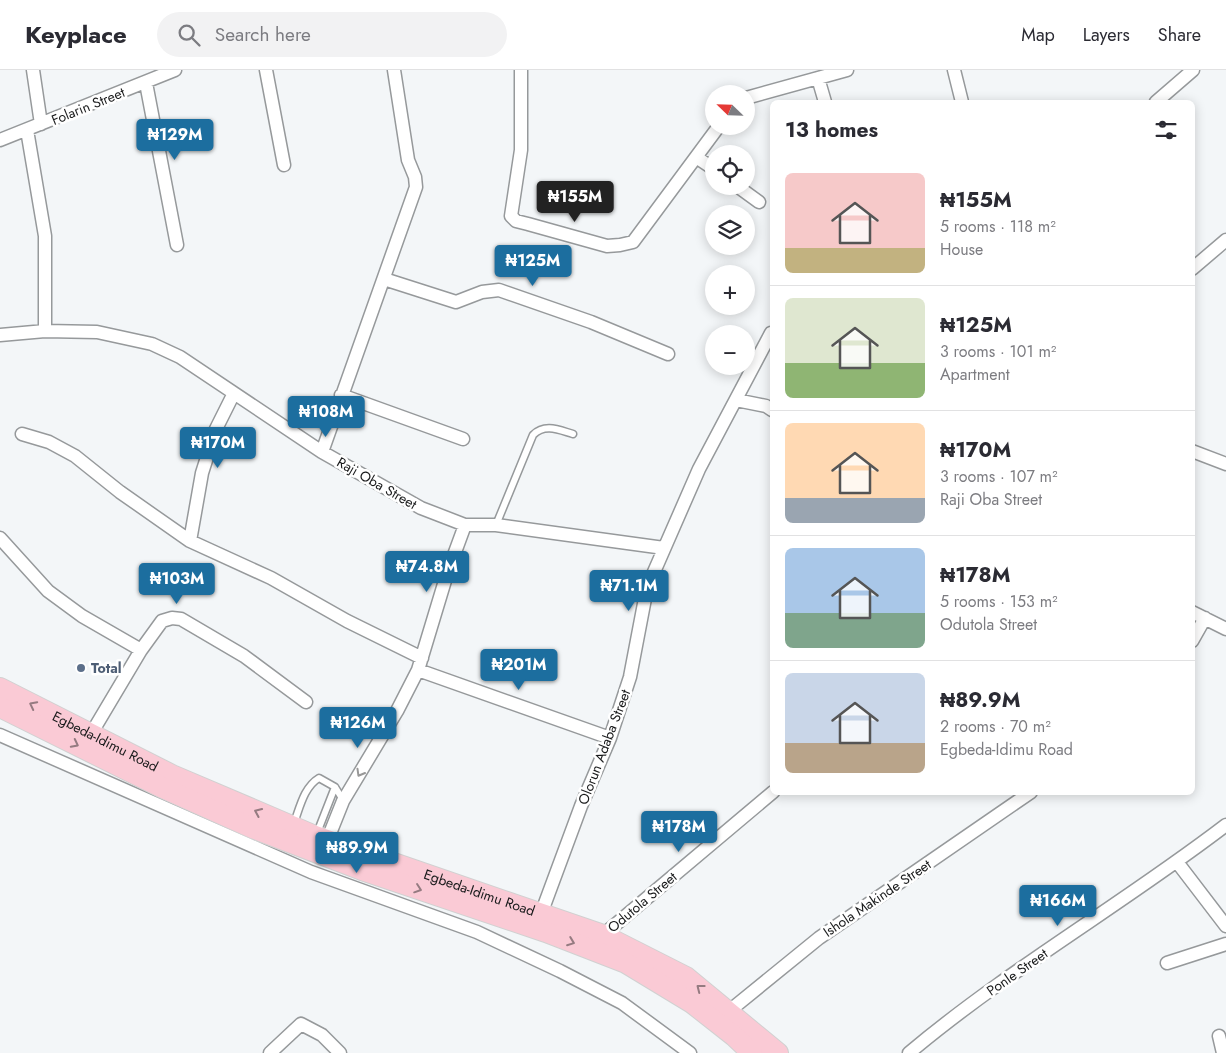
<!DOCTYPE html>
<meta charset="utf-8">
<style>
body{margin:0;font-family:Jost,sans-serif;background:#f2f2f3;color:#2b2b33;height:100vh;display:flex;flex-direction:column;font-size:19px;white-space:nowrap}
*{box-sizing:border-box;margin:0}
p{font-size:16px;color:#7c7c81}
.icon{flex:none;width:28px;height:28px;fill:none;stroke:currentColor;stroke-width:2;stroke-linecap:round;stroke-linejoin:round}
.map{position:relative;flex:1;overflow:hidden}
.side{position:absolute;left:770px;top:30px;width:425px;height:695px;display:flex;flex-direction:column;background:#fff;border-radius:8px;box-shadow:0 2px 12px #0003}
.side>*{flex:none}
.needle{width:32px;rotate:293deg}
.buttons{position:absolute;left:705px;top:15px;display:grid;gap:10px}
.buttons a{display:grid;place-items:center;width:50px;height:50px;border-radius:50%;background:#fff;box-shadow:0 2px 12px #0003;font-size:25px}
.price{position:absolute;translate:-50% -42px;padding:0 11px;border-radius:5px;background:#1c6e9f;color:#fff;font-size:16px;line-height:32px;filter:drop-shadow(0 1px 2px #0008)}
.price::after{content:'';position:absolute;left:50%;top:30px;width:15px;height:11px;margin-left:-8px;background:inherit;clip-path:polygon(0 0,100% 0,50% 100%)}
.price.active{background:#222;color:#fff}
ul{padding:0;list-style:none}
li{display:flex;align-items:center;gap:15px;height:125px;padding:0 15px}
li+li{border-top:1px solid #e1e1e2}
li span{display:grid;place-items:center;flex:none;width:140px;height:100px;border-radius:8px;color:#555}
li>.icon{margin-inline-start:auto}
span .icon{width:60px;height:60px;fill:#fffc;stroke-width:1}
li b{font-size:21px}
h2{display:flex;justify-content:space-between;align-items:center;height:60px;padding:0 15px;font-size:21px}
header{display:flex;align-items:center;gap:30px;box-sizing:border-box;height:70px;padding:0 25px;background:#fff;border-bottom:1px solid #e1e1e2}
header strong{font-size:24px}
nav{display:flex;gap:28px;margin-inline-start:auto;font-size:18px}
.search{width:350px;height:45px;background:#f2f2f3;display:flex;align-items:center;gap:12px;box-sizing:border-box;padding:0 18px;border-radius:28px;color:#7c7c81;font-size:19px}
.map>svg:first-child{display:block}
</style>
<header>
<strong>Keyplace</strong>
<div class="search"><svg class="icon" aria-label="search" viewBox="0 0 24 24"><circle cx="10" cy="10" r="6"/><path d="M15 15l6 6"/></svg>Search here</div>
<nav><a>Map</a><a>Layers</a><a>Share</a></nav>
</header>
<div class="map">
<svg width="1226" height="983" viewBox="0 0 1226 983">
<rect width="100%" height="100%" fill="#f3f6f8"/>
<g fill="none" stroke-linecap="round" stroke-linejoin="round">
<defs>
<path id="lane" d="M 496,455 L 533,365 C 545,353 559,360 573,364
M 294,753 C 300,737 304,717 319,708 L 335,717 L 343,730
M 317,763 L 335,717"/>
<path id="street" d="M 33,0 L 41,54
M 266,0 L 284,95
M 521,0 L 521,80 L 511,146 L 516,151 L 528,154 L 607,176 L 620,175 L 633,172 L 719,56
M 954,0 L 962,32
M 818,8 L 825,32
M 146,13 L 177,175
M 746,28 L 847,0
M 1156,32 L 1193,0
M 27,60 L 45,166 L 45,261
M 0,70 L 175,0
M 696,87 L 714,99
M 737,116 L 759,132
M 1192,199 L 1226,170
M 384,209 L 456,232 L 482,222 L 499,220 L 591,252 L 668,284
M 0,265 L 45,261 L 97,262 L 152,274 L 180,287 L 322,382 L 421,438 L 465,455 L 496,455 L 664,478
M 341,325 L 463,369
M 736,330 L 766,336 L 772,340
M 22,364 L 49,372 L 75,386 L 120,422 L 190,471 L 271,508 L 347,551 L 422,588
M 1192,381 L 1226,394
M 322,382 L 416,117 L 415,107 L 408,90 L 394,0
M 0,468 L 48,521 L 82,546 L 141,580
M 190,471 L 202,403 L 216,359 L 234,323
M 1192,542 L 1226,559
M 1192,571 L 1205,548
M 418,600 L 610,668
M 91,664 L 141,580 L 162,551 L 172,548 L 181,549 L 244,586 L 306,632
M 0,665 L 311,802 L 477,862 L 560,901 L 622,933 L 690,983
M 327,771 L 343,731 L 397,641 L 418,600 L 447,504 L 465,455
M 1177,792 L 1226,856
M 541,844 L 581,736 L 610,668 L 630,607 L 647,518 L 699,399 L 771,263
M 603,865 L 773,722
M 1167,893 L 1226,874
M 728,942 L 819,868 L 1031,722
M 1219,966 L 1223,983
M 270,983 L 301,954 L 322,965 L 340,983
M 909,983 C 1009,899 1123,834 1226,755"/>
<g id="primary">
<path id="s1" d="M 0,618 L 172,705 L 315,766 L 603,865 L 686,907 L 778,983"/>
<path d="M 0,637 L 161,717 L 255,759 L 362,800 L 546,862 L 626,893 L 692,933 L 734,966 L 752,983"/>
</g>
</defs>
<use href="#lane" stroke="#96999b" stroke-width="9"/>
<use href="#street" stroke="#96999b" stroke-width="15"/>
<use href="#primary" stroke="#d1d1d1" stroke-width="22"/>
<use href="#lane" stroke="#fff" stroke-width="6"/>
<use href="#street" stroke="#fff" stroke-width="12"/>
<use href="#primary" stroke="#facad5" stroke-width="20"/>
</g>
<defs><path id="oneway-chevron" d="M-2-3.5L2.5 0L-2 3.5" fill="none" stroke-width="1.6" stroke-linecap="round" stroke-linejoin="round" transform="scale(1.25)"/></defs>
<g stroke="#957b81">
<use href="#oneway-chevron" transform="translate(33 635) rotate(-153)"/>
<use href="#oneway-chevron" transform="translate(75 674) rotate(27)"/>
<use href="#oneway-chevron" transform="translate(258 742) rotate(-156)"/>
<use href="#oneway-chevron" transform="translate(418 819) rotate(19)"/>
<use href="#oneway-chevron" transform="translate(571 872) rotate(21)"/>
<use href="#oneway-chevron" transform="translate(700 918) rotate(-142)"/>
</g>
<use stroke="#989898" href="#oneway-chevron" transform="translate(360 703) rotate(120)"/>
<circle fill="#5c6f8a" stroke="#fff" stroke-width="2" cx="81" cy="598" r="5"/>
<g text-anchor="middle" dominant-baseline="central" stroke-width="5" stroke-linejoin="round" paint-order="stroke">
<g font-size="14" fill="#191a1b" stroke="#fff">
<text transform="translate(88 36) rotate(-22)">Folarin Street</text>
<text transform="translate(377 413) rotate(30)">Raji Oba Street</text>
<text stroke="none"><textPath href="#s1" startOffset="118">Egbeda-Idimu Road</textPath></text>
<text transform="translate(604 677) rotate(-69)">Olorun Adaba Street</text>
<text stroke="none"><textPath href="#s1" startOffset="522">Egbeda-Idimu Road</textPath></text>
<text transform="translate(877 828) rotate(-34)">Ishola Makinde Street</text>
<text transform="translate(642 832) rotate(-40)">Odutola Street</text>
<text transform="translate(1017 902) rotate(-35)">Ponle Street</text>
</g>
<g font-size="14" font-weight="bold" fill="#4e5e75" stroke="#fff" text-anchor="start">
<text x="91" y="598">Total</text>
</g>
</g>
</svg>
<div class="buttons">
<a><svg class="needle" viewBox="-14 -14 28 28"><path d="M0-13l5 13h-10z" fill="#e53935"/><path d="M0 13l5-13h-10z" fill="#7c7c81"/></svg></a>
<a><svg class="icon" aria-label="locate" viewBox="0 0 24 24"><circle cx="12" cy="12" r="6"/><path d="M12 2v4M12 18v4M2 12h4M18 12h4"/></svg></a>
<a><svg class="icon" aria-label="layers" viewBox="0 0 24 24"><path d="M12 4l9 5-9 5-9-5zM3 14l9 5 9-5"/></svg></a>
<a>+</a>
<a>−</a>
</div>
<b class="price" style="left:175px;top:91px">₦129M</b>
<b class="price active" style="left:575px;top:153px">₦155M</b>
<b class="price" style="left:533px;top:217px">₦125M</b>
<b class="price" style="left:326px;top:368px">₦108M</b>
<b class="price" style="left:218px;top:399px">₦170M</b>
<b class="price" style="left:427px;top:523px">₦74.8M</b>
<b class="price" style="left:177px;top:535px">₦103M</b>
<b class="price" style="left:629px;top:542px">₦71.1M</b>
<b class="price" style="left:519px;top:621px">₦201M</b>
<b class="price" style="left:358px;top:679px">₦126M</b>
<b class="price" style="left:679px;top:783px">₦178M</b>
<b class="price" style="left:357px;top:804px">₦89.9M</b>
<b class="price" style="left:1058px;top:857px">₦166M</b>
<section class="side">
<h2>13 homes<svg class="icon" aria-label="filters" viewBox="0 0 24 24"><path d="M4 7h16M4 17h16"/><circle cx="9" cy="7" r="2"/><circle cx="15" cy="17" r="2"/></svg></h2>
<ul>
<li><span style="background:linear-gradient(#f6c9c9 75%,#c2b280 0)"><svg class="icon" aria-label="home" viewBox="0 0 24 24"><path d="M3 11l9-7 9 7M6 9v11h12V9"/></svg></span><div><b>₦155M</b><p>5 rooms · 118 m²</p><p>House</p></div></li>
<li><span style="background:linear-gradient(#dfe7d0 65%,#8fb573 0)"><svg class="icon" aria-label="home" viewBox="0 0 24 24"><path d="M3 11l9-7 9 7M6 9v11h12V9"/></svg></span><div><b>₦125M</b><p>3 rooms · 101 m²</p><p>Apartment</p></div></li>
<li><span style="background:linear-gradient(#ffd9b3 75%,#9aa5b1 0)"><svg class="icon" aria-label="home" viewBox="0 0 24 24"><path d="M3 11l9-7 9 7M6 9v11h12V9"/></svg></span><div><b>₦170M</b><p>3 rooms · 107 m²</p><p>Raji Oba Street</p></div></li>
<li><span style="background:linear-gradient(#a9c7e8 65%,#7fa58c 0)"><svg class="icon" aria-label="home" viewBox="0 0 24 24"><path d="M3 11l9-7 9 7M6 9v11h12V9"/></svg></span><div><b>₦178M</b><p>5 rooms · 153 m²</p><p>Odutola Street</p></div></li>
<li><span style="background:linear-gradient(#c9d6e8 70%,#b9a48a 0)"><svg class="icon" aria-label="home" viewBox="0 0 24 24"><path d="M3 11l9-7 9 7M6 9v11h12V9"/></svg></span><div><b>₦89.9M</b><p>2 rooms · 70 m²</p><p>Egbeda-Idimu Road</p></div></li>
</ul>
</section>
</div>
